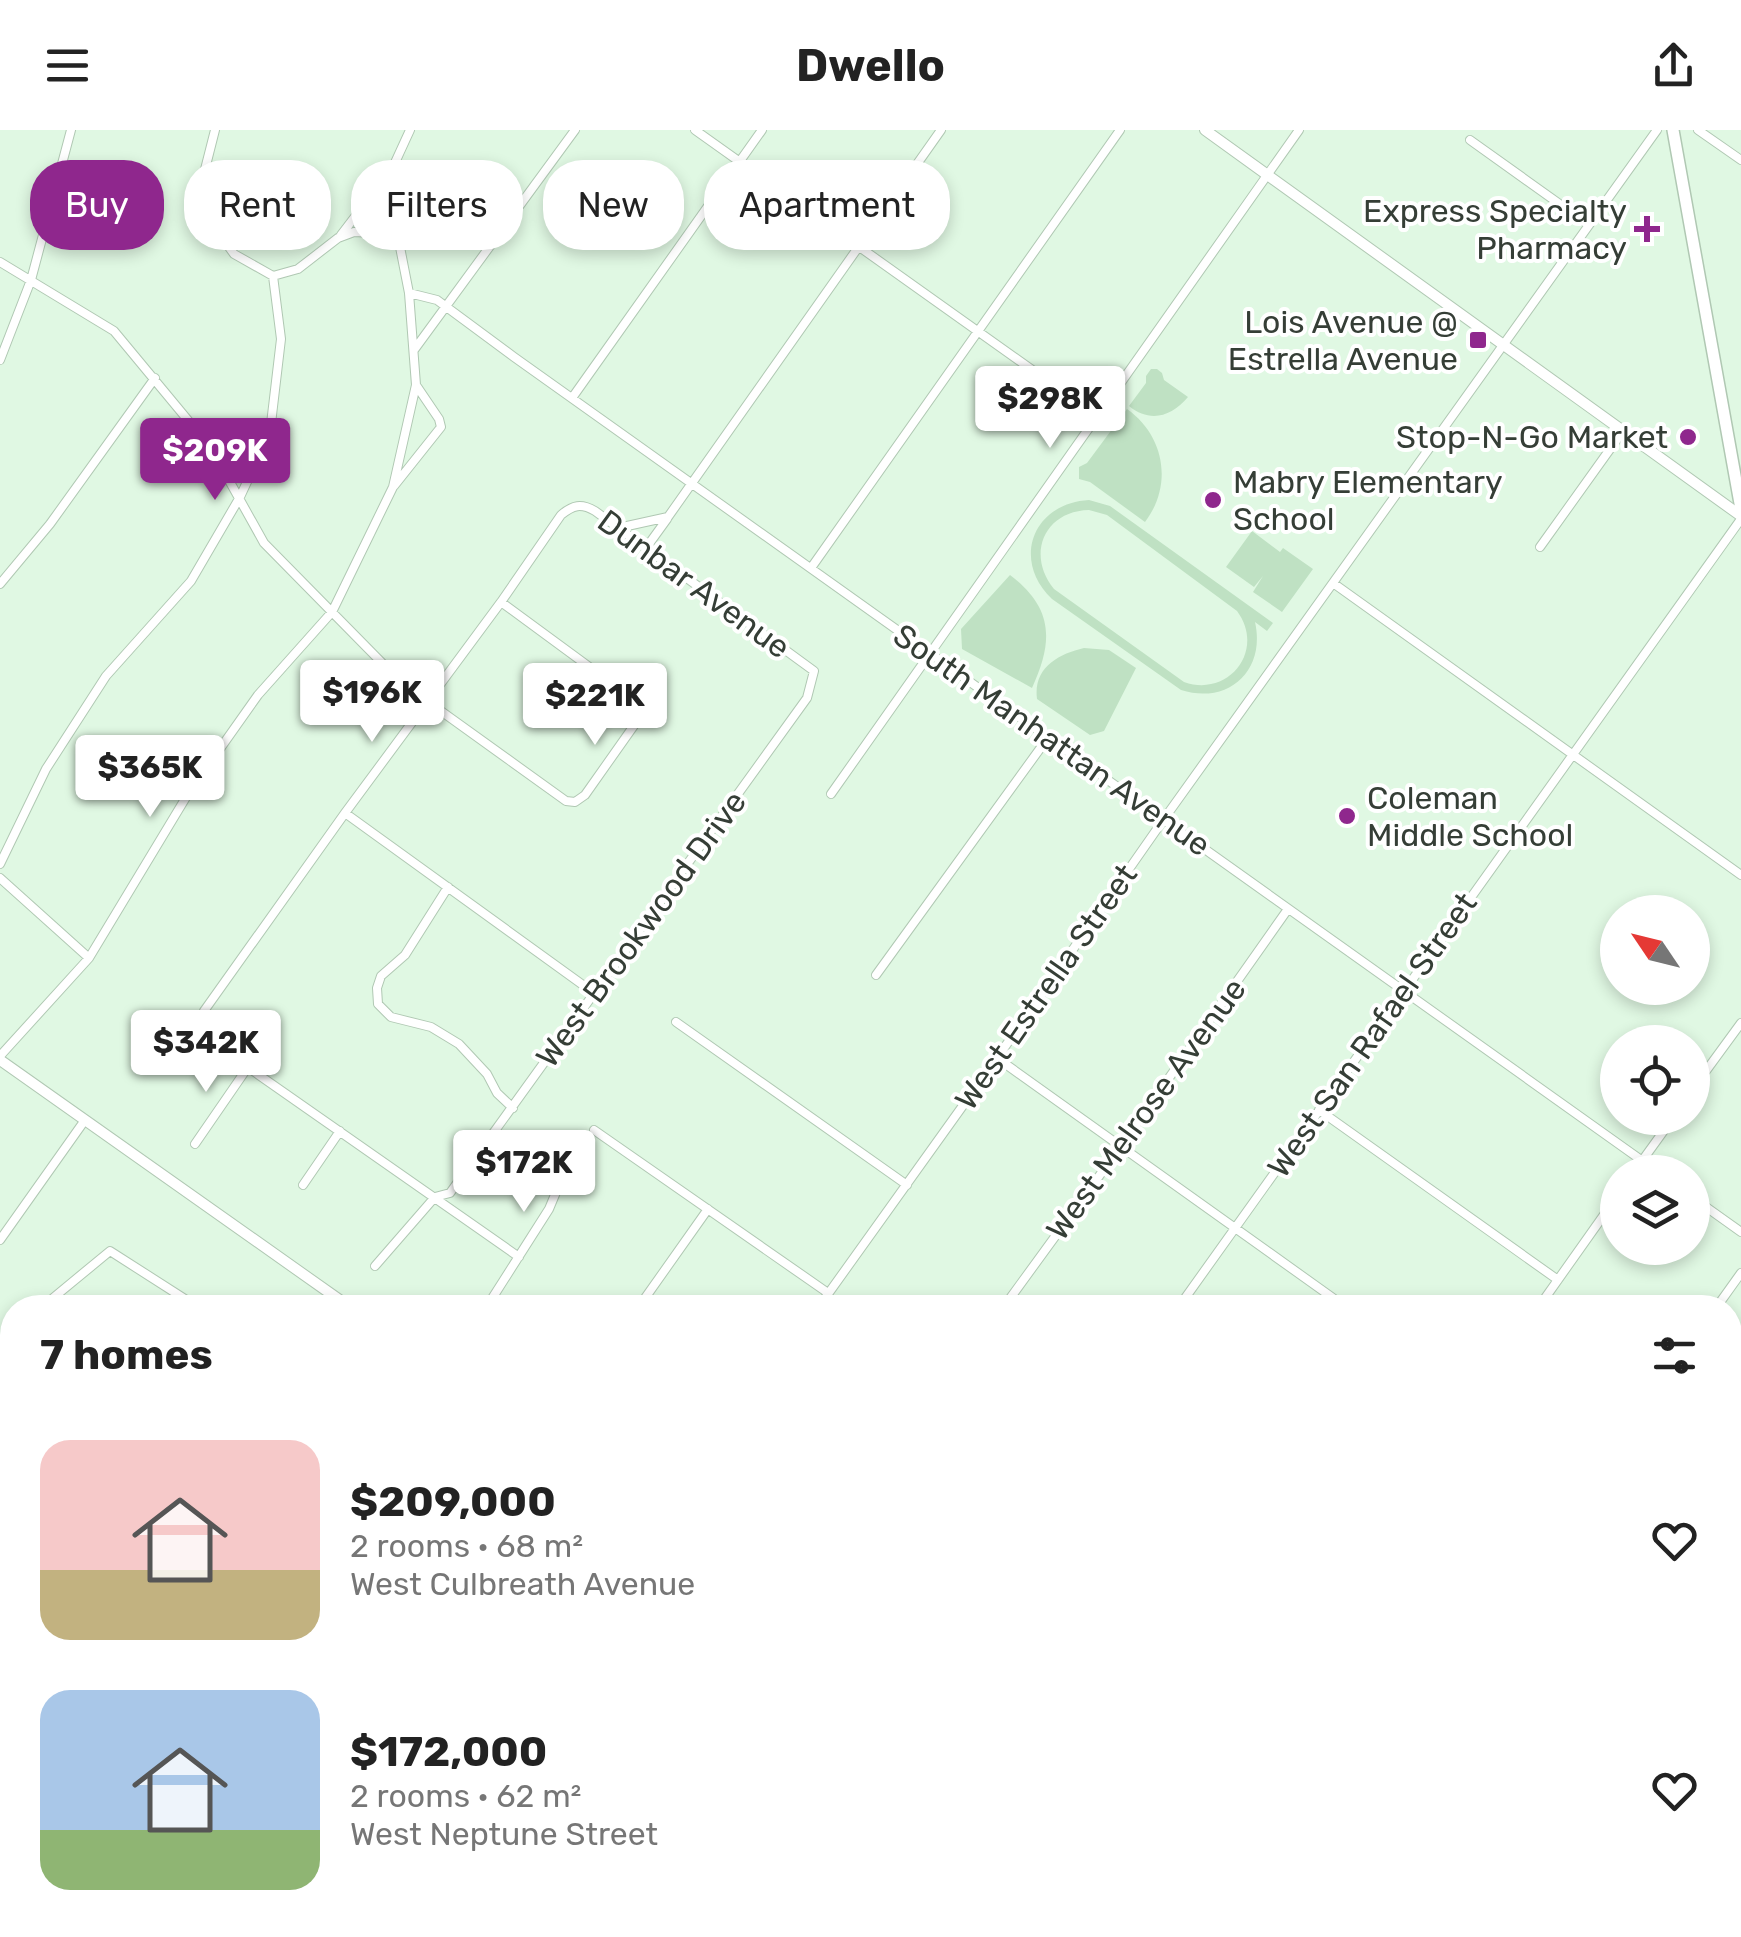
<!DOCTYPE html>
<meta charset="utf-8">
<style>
body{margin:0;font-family:Rubik,sans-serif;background:#f6f6f6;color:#222;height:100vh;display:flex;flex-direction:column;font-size:38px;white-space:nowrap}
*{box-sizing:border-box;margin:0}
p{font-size:32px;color:#767676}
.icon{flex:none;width:55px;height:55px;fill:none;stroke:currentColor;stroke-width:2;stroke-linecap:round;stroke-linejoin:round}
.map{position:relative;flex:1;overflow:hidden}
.panel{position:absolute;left:0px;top:1165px;width:1742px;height:642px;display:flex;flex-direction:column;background:#fff;border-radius:40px 40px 0 0;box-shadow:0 5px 15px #0003}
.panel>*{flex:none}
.top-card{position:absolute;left:30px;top:30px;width:1000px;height:90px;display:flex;gap:20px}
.needle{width:65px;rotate:305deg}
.buttons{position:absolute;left:1600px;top:765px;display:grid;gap:20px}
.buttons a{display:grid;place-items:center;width:110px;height:110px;border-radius:50%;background:#fff;box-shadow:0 5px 15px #0003;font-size:50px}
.price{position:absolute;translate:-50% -85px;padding:0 22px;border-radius:10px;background:#fff;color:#222;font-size:32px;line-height:65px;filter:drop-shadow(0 2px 5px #0008)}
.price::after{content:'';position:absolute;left:50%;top:60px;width:30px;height:22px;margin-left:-15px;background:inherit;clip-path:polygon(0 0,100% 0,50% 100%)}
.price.selected{background:#8f278d;color:#fff}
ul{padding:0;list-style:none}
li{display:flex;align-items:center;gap:30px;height:250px;padding:0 40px}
li span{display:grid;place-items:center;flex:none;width:280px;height:200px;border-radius:30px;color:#555}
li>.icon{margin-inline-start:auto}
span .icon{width:120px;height:120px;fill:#fffc;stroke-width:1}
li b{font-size:42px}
h2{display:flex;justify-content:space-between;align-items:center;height:120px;padding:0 40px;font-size:42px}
.chip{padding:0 35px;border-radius:40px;background:#fff;box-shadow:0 5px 15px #0003;font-size:35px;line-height:90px}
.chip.selected{background:#8f278d;color:#fff}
header{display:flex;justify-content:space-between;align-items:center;height:130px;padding:0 40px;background:#fff;font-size:45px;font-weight:700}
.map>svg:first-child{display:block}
</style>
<header><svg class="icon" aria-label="menu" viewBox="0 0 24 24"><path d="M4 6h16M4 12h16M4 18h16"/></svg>Dwello<svg class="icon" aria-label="share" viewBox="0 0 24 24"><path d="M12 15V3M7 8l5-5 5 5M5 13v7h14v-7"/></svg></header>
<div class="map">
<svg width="1741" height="1807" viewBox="0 0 1741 1807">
<rect width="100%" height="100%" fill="#e0f8e3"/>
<path fill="#bfe1c3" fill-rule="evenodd" d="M 1151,239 L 1157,239 L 1162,243 L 1164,250 L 1188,267 C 1171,287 1150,293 1129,276 L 1146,253 L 1146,246 Z
M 1127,279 C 1165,306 1173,355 1145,392 L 1090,352 L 1079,349 L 1079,337 L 1087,333 Z
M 1089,370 L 1110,376 L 1273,493 L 1267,501 L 1255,492 C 1266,541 1228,575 1181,560 L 1052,469 C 1011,430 1033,373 1089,370 ZM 1089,380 L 1107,385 L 1237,481 C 1266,520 1229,568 1184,552 L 1054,459 C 1026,425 1044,381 1089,380 Z
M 1252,401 L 1280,422 L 1283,418 L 1313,439 L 1282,482 L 1253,462 L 1263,446 L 1254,457 L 1226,437 Z
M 1010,445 C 1053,478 1054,510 1032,558 L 962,519 L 961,499 Z
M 1084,518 L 1109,520 L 1136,538 L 1104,601 L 1090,605 L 1037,569 C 1033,538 1058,524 1084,518 Z"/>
<path fill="#81b78a" d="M 12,1592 L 12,1692 L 0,1709 L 0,1609 Z"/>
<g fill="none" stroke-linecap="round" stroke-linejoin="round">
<defs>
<path id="minor" d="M 695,0 L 1097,286
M 1698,0 L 1741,30
M 1470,10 L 1589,95
M 341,105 L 393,37
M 0,132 L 114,201 L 211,318 L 264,413 L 391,542 L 427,571 L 566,671 L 575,672 L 585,665 L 640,587 L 637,572 L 501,472
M 273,146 L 298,139 L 338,108 L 354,102 L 373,103 L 399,112
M 409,163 L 437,170 L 514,227 L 1658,1042
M 414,220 L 575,0
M 0,230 L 31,150 L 71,0
M 572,268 L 762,0
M 394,356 L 441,297 L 439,289 L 416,255
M 618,398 L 668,387 L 941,0
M 1540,417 L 1623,301
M 646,418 L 667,389
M 811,438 L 1120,0
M 1333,453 L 1741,745
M 0,454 L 50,394 L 155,248
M 831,664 L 1299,0
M 345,683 L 594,863
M 0,734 L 46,639 L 106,546 L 191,451 L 240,367 L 270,302 L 281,209 L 273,146 L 234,124 L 205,84 L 200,59 L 215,0
M 0,748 L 89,828
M 448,757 L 405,825 L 381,846 L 377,858 L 378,874 L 391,887 L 431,897 L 459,914 L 487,944 L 497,963 L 513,978
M 876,845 L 1047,609
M 676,892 L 907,1055
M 0,926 L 89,828 L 188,664 L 258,565 L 332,482 L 393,357 L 416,255 L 409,163 L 399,112 L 393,37 L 410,0
M 997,928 L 1347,1178
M 1692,960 L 1741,893
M 1319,980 L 1558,1150
M 594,1000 L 828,1163
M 195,1014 L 248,937
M 1634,1042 L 1673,988
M 303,1055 L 340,1001
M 1692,1067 L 1741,1102
M 0,1110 L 85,990
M 375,1136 L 435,1067 L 450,1063 L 807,568 L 814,541 L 595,381 C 581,373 573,375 561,385 L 501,472 L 345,683 L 204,881 L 201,892 L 206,908 L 519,1127
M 44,1178 L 53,1168 L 110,1121 L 199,1178
M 486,1178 L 549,1079 L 572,1024 L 583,1012
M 638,1178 L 708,1079
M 818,1178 L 997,928 L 1164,689 L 1657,0
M 1003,1178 L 1121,1016 L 1288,779
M 1178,1178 L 1741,389
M 1538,1178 L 1618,1065
M 1716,1178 L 1741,1143
M 0,1228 L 12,1214
M 1730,1404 L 1741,1389
M 0,1413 L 12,1418
M 1730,1670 L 1741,1650
M 757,1795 L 774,1807
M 912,1799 L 923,1807
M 17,1807 L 27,1795
M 200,1807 L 215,1795
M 443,1807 L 451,1795
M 598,1807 L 607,1795
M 730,1807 L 739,1795
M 1090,1807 L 1098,1795
M 1256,1807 L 1264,1795
M 1444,1807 L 1453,1795
M 1622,1807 L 1632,1795"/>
<path id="tertiary" d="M 1205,0 L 1741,386
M 0,930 L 351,1178
M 1219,1795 L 1241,1807"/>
<path id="secondary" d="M 1673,0 L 1741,379"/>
</defs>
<use href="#minor" stroke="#b0c8b3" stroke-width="10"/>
<use href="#tertiary" stroke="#b0c8b3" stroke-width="12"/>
<use href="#secondary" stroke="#b0c8b3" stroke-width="14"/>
<use href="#minor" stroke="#fff" stroke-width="8"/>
<use href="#tertiary" stroke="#fff" stroke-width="10"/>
<use href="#secondary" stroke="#fff" stroke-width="11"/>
</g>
<g fill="#8f278d" stroke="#fff" stroke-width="4">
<path d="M1642 84h10v10h10v10h-10v10h-10v-10h-10v-10h10z"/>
<rect x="1468" y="200" width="20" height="20" rx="5"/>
<circle cx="1688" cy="307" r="10"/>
<circle cx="1213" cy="370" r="10"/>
<circle cx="1347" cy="686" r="10"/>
</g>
<g text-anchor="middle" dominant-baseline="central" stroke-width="8" stroke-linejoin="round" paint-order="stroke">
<g font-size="32" fill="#353e36" stroke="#fff" text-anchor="end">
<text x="1627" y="81">Express Specialty<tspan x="1627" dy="37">Pharmacy</tspan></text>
<text x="1458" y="192">Lois Avenue @<tspan x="1458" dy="37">Estrella Avenue</tspan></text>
<text x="1668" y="307">Stop-N-Go Market</text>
<text x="1233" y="352" text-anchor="start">Mabry Elementary<tspan x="1233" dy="37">School</tspan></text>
<text x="1367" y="668" text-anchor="start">Coleman<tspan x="1367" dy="37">Middle School</tspan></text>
</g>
<g font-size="32" fill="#353e36" stroke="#fff">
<text transform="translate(694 454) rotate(36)">Dunbar Avenue</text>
<text transform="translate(1052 610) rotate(35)">South Manhattan Avenue</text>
<text transform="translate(641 799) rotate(-54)">West Brookwood Drive</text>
<text transform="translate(1046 857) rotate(-55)">West Estrella Street</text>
<text transform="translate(1372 905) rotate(-55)">West San Rafael Street</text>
<text transform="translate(1146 979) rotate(-54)">West Melrose Avenue</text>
</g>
</g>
</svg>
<div class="buttons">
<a><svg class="needle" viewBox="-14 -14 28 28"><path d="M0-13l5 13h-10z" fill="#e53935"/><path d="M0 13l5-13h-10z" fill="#767676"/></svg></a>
<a><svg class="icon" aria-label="locate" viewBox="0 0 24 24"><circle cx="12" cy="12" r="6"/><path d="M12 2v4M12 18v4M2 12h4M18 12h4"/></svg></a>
<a><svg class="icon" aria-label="layers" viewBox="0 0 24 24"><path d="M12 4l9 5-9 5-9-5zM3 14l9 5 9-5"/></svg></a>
</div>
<b class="price" style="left:1050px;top:321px">$298K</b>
<b class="price selected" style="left:215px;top:373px">$209K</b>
<b class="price" style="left:372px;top:615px">$196K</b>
<b class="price" style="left:595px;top:618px">$221K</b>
<b class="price" style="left:150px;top:690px">$365K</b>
<b class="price" style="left:206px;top:965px">$342K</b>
<b class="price" style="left:524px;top:1085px">$172K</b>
<div class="top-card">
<a class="chip selected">Buy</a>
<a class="chip">Rent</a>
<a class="chip">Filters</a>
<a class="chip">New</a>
<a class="chip">Apartment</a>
</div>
<section class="panel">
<h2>7 homes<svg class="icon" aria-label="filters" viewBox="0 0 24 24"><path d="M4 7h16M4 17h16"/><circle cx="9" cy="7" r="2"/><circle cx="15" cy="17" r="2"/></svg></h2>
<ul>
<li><span style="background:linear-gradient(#f6c9c9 65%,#c2b280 0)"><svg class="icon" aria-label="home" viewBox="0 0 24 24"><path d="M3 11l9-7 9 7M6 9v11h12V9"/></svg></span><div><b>$209,000</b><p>2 rooms · 68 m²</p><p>West Culbreath Avenue</p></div><svg class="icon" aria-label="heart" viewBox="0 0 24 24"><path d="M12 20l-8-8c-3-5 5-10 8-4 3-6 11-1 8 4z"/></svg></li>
<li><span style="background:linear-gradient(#a9c7e8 70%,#8fb573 0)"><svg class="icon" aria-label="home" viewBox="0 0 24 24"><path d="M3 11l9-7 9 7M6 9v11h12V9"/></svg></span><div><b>$172,000</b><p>2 rooms · 62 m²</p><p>West Neptune Street</p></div><svg class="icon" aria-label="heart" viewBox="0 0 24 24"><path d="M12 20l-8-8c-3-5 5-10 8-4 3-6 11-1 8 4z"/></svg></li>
</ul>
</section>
</div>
